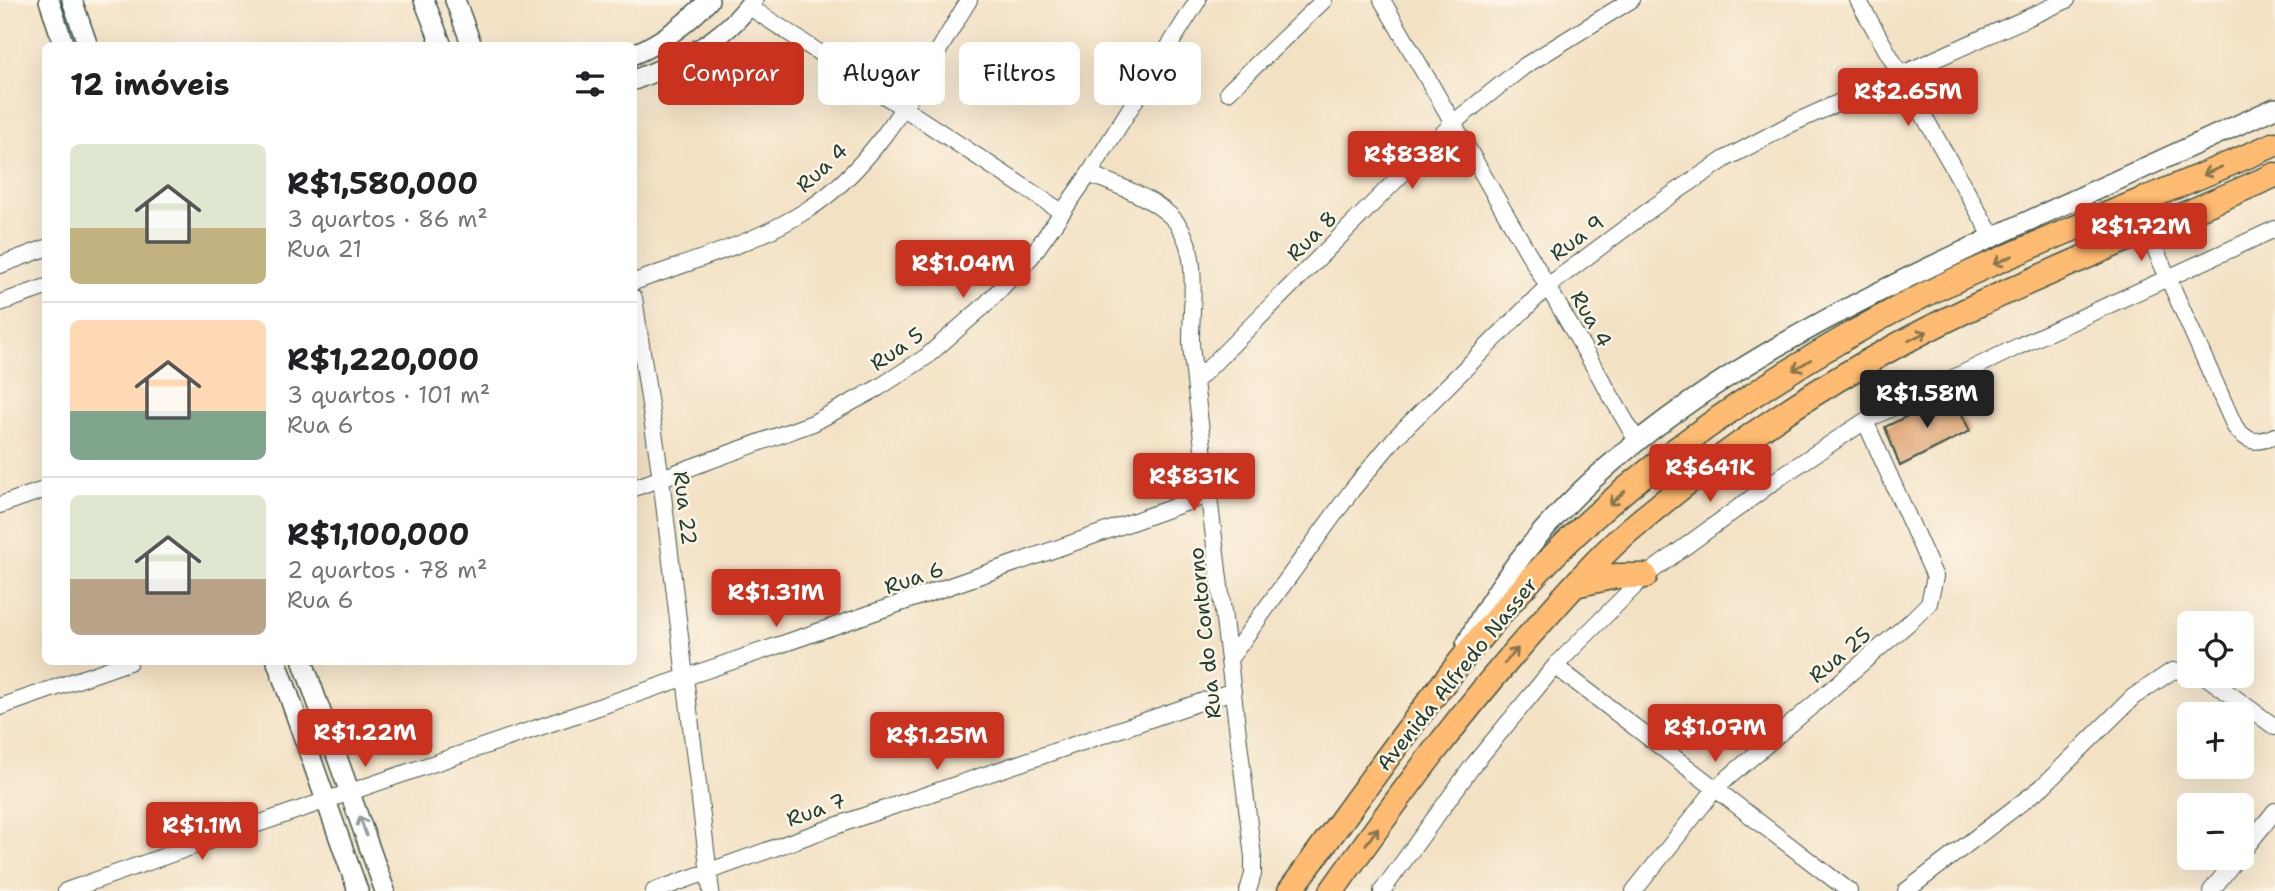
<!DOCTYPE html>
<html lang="pt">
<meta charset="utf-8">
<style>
body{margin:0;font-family:"Shantell Sans",sans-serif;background:#f6f6f6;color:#202124;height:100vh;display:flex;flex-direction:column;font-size:26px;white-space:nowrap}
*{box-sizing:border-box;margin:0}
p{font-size:23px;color:#757577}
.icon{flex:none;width:38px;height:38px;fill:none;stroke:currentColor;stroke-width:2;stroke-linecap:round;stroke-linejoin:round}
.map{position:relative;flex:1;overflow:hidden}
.side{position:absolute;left:42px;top:42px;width:595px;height:623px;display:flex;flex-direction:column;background:#fff;border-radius:10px;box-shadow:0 7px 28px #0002}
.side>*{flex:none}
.guide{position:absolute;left:658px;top:42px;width:665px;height:63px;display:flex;gap:14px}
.controls{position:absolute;left:2177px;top:611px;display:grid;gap:14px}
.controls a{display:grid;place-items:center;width:77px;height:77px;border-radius:10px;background:#fff;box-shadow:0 7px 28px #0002;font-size:35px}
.price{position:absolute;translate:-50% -60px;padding:0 16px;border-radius:7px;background:#c8321e;color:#fff;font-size:23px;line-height:46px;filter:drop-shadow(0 2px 4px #0008)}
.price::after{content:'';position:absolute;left:50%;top:42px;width:21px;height:16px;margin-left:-10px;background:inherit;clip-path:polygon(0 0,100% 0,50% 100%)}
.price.selected{background:#222;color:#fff}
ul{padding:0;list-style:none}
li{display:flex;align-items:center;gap:21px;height:175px;padding:0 28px}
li+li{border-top:2px solid #e0e0e0}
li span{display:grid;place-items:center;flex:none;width:196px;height:140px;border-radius:10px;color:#555}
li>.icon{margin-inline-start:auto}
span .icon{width:84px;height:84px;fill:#fffc;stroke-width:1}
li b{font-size:30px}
h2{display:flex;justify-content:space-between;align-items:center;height:84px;padding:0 28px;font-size:30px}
.tag{padding:0 24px;border-radius:10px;background:#fff;box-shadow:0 7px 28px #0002;font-size:24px;line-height:63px}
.tag.selected{background:#c8321e;color:#fff}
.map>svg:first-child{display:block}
</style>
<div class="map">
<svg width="2275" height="891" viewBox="0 0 2275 891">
<rect width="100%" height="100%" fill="#fcf5e5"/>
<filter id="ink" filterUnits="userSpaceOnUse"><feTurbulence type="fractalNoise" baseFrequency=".0143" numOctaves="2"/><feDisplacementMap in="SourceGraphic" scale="14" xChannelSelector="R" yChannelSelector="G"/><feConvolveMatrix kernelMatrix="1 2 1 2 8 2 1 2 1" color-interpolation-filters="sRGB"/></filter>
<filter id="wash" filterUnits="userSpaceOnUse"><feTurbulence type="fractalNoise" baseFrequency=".00686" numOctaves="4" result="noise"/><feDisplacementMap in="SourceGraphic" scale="28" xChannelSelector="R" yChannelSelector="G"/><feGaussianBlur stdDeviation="1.57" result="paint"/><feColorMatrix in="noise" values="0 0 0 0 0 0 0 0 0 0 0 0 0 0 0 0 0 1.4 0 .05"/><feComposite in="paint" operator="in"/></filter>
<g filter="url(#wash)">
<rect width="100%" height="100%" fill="#f3e1c4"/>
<g id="blocks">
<path fill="#db9963" d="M 1952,394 L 1970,431 L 1900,466 L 1885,427 Z"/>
</g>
</g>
<g filter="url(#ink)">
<use href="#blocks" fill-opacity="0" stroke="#3f564a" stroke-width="2"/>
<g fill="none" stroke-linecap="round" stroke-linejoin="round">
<defs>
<path id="minor" d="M 1382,0 L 1637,441
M 1858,0 L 1992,236
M 748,6 L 1062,212
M 1228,92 L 1324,0
M 1089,174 C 1116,185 1144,194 1166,212 C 1203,241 1191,298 1191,339 C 1191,353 1194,368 1195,382 L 1253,857 L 1253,874 L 1248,891
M 2147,231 L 2235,427 C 2248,443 2256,444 2275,436
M 0,265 L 46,248
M 634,282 C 691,261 754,244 807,210 C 881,163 924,72 969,0
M 634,298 L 661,479 L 711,891
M 0,303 L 46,287
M 1195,382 L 1453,123 L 1523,67 L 1631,0
M 634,488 L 813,423 L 878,388 L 926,357 L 984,306 L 1031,257 L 1089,174 L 1198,0
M 0,505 L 46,489
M 1230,658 L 1352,490 L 1395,438 L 1548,286 L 1655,206 L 1725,159 L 1791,124 L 2067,0
M 1555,666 L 1849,891
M 2205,676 L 2275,727
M 0,707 L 129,662
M 2242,852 L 2275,811
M 66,891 C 447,756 831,631 1210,494
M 654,891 L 855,819 L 1233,691
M 1382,891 L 1474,764 L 1555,666 L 1645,576 L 1783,475 L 1865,421 L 2019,346 L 2275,229
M 1634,891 L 1716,788 L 1911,621 L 1929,603 L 1935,577 L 1865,421
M 1906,891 L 2042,787 L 2133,697 L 2172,671 L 2189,670
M 2211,891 L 2237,858"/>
<path id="tertiary" d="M 49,0 L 64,46
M 72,0 L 88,46
M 424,0 L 442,46
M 455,0 L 472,46
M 634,54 C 661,43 689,22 709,0
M 634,80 C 679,63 724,41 753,0
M 1466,645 C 1573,424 1852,302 2063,205 C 2134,173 2204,140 2275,108
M 277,662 L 358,891
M 303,662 L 385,891"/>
<path id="primary" d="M 1575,585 L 1616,576 L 1645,576
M 1290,891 C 1376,775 1459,650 1561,548 C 1661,449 1810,351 1936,289 C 2047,236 2163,194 2275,144
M 1332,891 C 1399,796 1467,704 1545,618 C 1573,587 1601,554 1633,527 C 1735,440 1848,366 1969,309 C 2070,262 2173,220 2275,175"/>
</defs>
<use href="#minor" stroke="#3f564a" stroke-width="18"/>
<use href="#tertiary" stroke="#3f564a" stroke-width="22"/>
<use href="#primary" stroke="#3f564a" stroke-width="27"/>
<use href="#minor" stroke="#fff" stroke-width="16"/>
<use href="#tertiary" stroke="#fff" stroke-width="19"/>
<use href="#primary" stroke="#febb71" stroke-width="24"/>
</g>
<defs><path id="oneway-shaft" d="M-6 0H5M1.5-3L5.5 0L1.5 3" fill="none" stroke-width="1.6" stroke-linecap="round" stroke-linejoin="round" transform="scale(1.75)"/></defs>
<g stroke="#83764f">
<use href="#oneway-shaft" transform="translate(2212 171) rotate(157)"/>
<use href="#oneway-shaft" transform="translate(2003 260) rotate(156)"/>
<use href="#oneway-shaft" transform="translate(1918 336) rotate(-27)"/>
<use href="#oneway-shaft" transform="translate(1802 365) rotate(148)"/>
<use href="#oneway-shaft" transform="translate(1617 498) rotate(139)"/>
<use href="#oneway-shaft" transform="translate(1511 656) rotate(-48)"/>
<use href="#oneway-shaft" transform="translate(1372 836) rotate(-54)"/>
</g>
<use stroke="#8f9e9a" href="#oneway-shaft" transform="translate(363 826) rotate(-109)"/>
</g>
<g text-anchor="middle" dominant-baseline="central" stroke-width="5" stroke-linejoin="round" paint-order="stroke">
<g font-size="21" fill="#1f3d34" stroke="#fcf5e5">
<text transform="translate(822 168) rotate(-43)">Rua 4</text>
<text transform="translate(1312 236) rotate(-45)">Rua 8</text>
<text transform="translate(1577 238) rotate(-37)">Rua 9</text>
<text transform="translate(1591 319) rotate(60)">Rua 4</text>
<text transform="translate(897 349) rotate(-35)">Rua 5</text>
<text transform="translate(685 508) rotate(83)">Rua 22</text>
<text transform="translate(914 578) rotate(-19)">Rua 6</text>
<text transform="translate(1205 633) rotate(-96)">Rua do Contorno</text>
<text transform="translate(1840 655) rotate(-40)">Rua 25</text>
<text transform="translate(1457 674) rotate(-51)">Avenida Alfredo Nasser</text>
<text transform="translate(816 810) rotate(-20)">Rua 7</text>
</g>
</g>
</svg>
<div class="controls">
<a><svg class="icon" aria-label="locate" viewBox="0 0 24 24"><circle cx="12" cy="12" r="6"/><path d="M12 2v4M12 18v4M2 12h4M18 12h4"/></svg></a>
<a>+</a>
<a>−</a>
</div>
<b class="price" style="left:1908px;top:128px">R$2.65M</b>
<b class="price" style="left:1412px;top:191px">R$838K</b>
<b class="price" style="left:2141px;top:263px">R$1.72M</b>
<b class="price" style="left:963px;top:300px">R$1.04M</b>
<b class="price selected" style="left:1927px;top:430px">R$1.58M</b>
<b class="price" style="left:1710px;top:504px">R$641K</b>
<b class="price" style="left:1194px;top:513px">R$831K</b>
<b class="price" style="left:776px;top:629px">R$1.31M</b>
<b class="price" style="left:1715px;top:764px">R$1.07M</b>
<b class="price" style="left:365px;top:769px">R$1.22M</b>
<b class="price" style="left:937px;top:772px">R$1.25M</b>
<b class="price" style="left:202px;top:862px">R$1.1M</b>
<div class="guide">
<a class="tag selected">Comprar</a>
<a class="tag">Alugar</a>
<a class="tag">Filtros</a>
<a class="tag">Novo</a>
</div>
<section class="side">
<h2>12 imóveis<svg class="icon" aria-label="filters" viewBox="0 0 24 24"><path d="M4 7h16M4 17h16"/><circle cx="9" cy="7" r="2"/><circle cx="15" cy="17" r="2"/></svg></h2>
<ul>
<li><span style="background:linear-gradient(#dfe7d0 60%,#c2b280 0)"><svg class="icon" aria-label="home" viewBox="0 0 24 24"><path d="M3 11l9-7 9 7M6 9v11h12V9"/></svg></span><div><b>R$1,580,000</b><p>3 quartos · 86 m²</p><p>Rua 21</p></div></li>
<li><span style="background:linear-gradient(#ffd9b3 65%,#7fa58c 0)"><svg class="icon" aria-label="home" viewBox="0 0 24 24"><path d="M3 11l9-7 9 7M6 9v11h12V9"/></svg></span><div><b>R$1,220,000</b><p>3 quartos · 101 m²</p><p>Rua 6</p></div></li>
<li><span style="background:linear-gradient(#dfe7d0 60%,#b9a48a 0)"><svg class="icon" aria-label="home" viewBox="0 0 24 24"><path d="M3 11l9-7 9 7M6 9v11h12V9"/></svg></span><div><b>R$1,100,000</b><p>2 quartos · 78 m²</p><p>Rua 6</p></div></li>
</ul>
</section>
</div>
